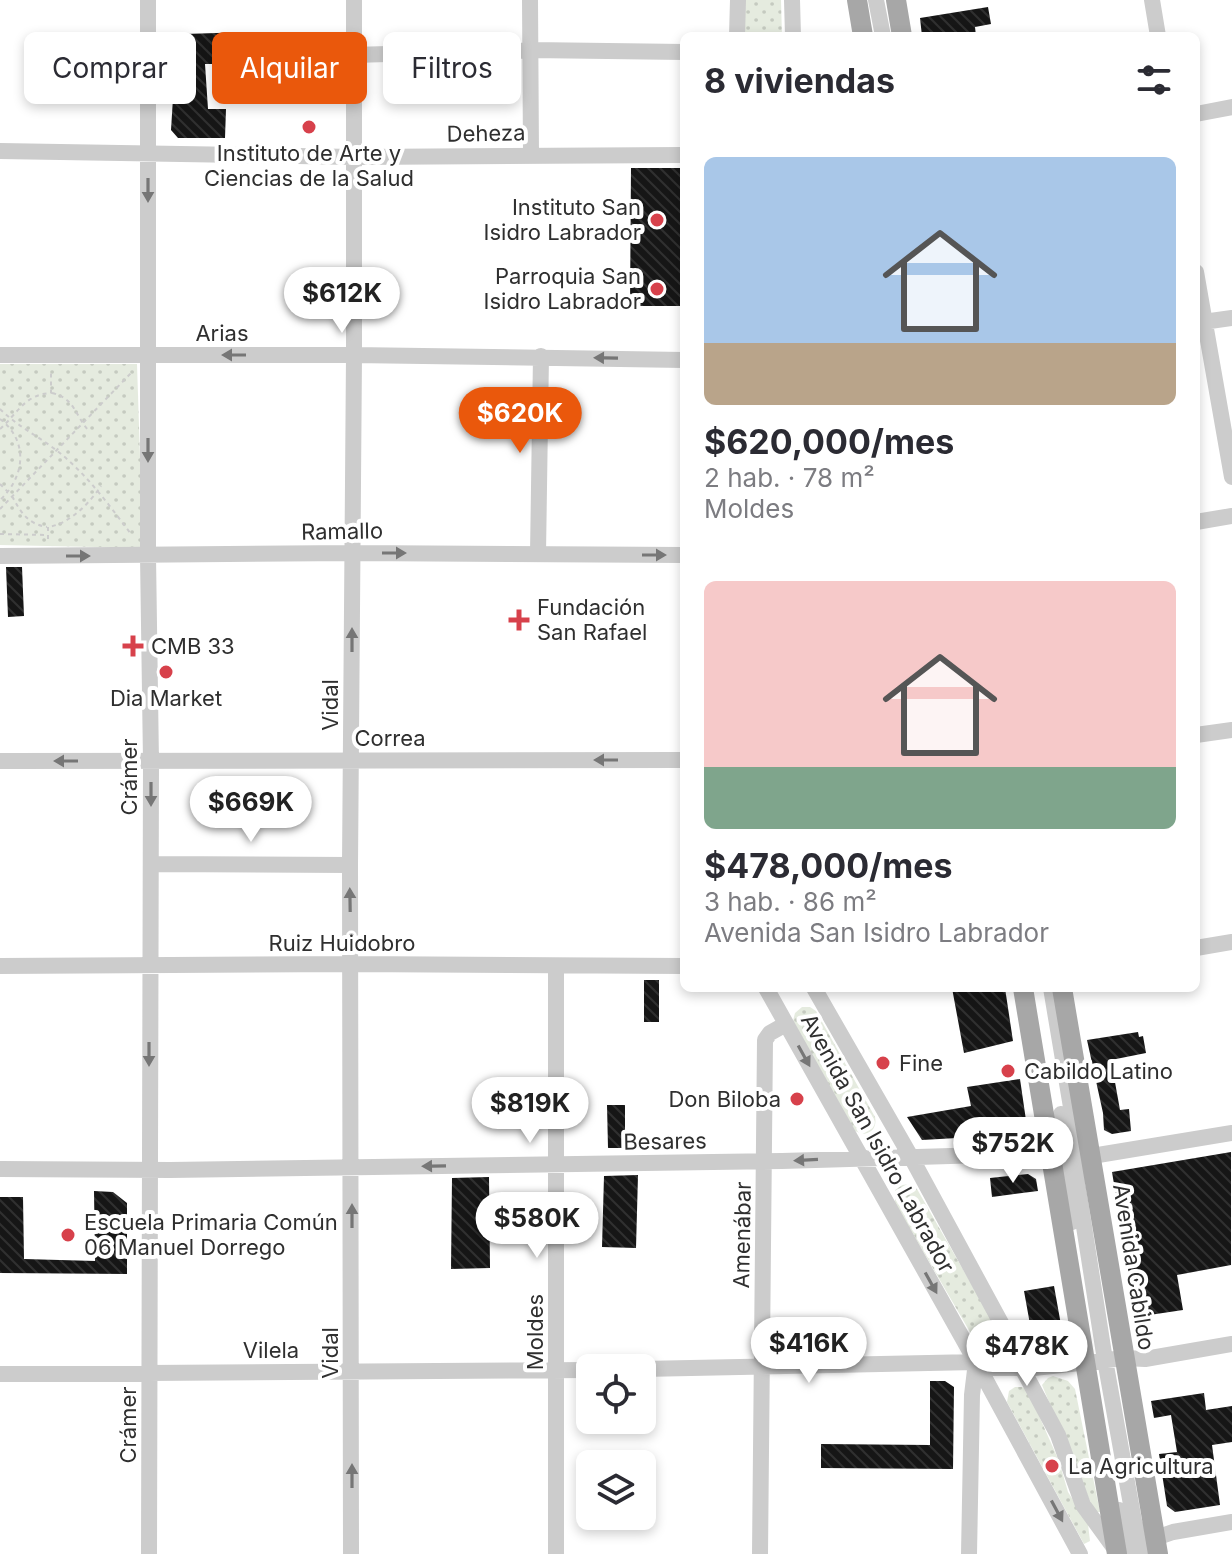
<!DOCTYPE html>
<html lang="es">
<meta charset="utf-8">
<style>
body{margin:0;font-family:Inter,sans-serif;background:#f2f2f3;color:#2b2b33;height:100vh;display:flex;flex-direction:column;font-size:30px;white-space:nowrap}
*{box-sizing:border-box;margin:0}
p{font-size:26px;color:#7c7c81}
.icon{flex:none;width:44px;height:44px;fill:none;stroke:currentColor;stroke-width:2;stroke-linecap:round;stroke-linejoin:round}
.map{position:relative;flex:1;overflow:hidden}
.details{position:absolute;left:680px;top:32px;width:520px;height:960px;display:flex;flex-direction:column;background:#fff;border-radius:12px;box-shadow:0 4px 12px #0003}
.details>*{flex:none}
.banner{position:absolute;left:24px;top:32px;width:536px;height:72px;display:flex;gap:16px}
.tools{position:absolute;left:576px;top:1354px;display:grid;gap:16px}
.tools a{display:grid;place-items:center;width:80px;height:80px;border-radius:12px;background:#fff;box-shadow:0 4px 12px #0003;font-size:40px}
.price{position:absolute;translate:-50% -68px;padding:0 18px;border-radius:28px;background:#fff;color:#222;font-size:26px;line-height:52px;filter:drop-shadow(0 2px 4px #0008)}
.price::after{content:'';position:absolute;left:50%;top:48px;width:24px;height:18px;margin-left:-12px;background:inherit;clip-path:polygon(0 0,100% 0,50% 100%)}
.price.on{background:#ea580c;color:#fff}
ul{padding:0;list-style:none}
li{display:grid;align-content:center;gap:16px;height:424px;padding:0 24px}
li span{display:grid;place-items:center;height:248px;border-radius:12px;color:#555}
li>.icon{margin-inline-start:auto}
span .icon{width:144px;height:144px;fill:#fffc;stroke-width:1}
li b{font-size:34px}
h2{display:flex;justify-content:space-between;align-items:center;height:96px;padding:0 24px;font-size:34px}
.pill{padding:0 28px;border-radius:12px;background:#fff;box-shadow:0 4px 12px #0003;font-size:28px;line-height:72px}
.pill.on{background:#ea580c;color:#fff}
.map>svg:first-child{display:block}
</style>
<div class="map">
<svg width="1232" height="1554" viewBox="0 0 1232 1554">
<defs>
<pattern id="park-dots" width="8" height="8" patternUnits="userSpaceOnUse" patternTransform="scale(2)"><rect width="8" height="8" fill="#e5ebdf"/><path d="M2 2h.1M6 6h.1" fill="none" stroke="#c5cac0" stroke-width="1.8" stroke-linecap="round"/></pattern>
<pattern id="building-back-hatch" width="6" height="6" patternUnits="userSpaceOnUse" patternTransform="scale(2)"><rect width="6" height="6" fill="#161616"/><path d="M-1 5l2 2M0 0l6 6M5-1l2 2" fill="none" stroke="#303030"/></pattern>
</defs>
<rect width="100%" height="100%" fill="#fff"/>
<path fill="url(#park-dots)" d="M 744,0 L 781,0 L 782,36 L 745,36 Z
M 0,364 L 137,364 L 143,548 L 0,545 Z
M 802,1007 L 810,1007 L 816,1011 L 875,1117 C 877,1127 872,1133 863,1134 L 855,1131 L 793,1021 L 795,1013 Z
M 910,1184 L 917,1189 L 993,1322 L 993,1330 L 989,1337 L 976,1338 L 970,1332 L 895,1203 L 895,1190 L 902,1185 Z
M 1053,1376 L 1068,1381 L 1075,1389 L 1100,1512 L 1096,1512 L 1092,1506 L 1042,1385 L 1048,1378 Z
M 1015,1387 L 1022,1387 L 1028,1391 L 1059,1461 L 1068,1492 L 1088,1524 L 1090,1541 L 1084,1544 L 1007,1402 L 1009,1391 Z"/>
<path fill="url(#building-back-hatch)" d="M 988,7 L 991,24 L 975,27 L 976,36 L 922,36 L 920,18 Z
M 249,32 L 336,32 L 336,72 L 249,70 L 249,53 L 227,52 L 226,64 L 205,64 L 208,109 L 226,109 L 225,138 L 178,138 L 171,130 L 173,98 L 175,98 L 174,73 L 159,72 L 159,48 L 184,49 L 184,34 Z
M 631,168 L 684,168 L 684,306 L 630,306 Z
M 6,567 L 22,567 L 24,616 L 8,617 Z
M 644,980 L 659,980 L 659,1022 L 644,1022 Z
M 952,988 L 1005,988 L 1013,1041 L 964,1053 Z
M 1138,1032 L 1139,1037 L 1143,1036 L 1146,1053 L 1111,1060 L 1120,1110 L 1129,1109 L 1131,1131 L 1112,1134 L 1104,1130 L 1103,1113 L 1087,1040 Z
M 1020,1079 L 1028,1134 L 922,1140 L 907,1117 L 971,1106 L 967,1087 Z
M 607,1105 L 625,1105 L 625,1148 L 608,1148 Z
M 1231,1152 L 1231,1265 L 1177,1275 L 1183,1310 L 1136,1317 L 1112,1172 Z
M 1028,1174 L 1036,1179 L 1038,1191 L 992,1197 L 990,1178 Z
M 638,1175 L 636,1248 L 602,1247 L 604,1176 Z
M 489,1177 L 490,1268 L 451,1269 L 452,1178 Z
M 94,1191 L 113,1192 L 127,1203 L 127,1274 L 0,1273 L 0,1197 L 23,1197 L 24,1259 L 95,1261 Z
M 1054,1286 L 1063,1336 L 1033,1341 L 1024,1291 Z
M 930,1381 L 945,1381 L 954,1387 L 953,1469 L 821,1468 L 821,1444 L 930,1445 Z
M 1204,1393 L 1206,1410 L 1232,1406 L 1232,1442 L 1212,1445 L 1220,1505 L 1175,1512 L 1167,1506 L 1159,1454 L 1177,1452 L 1171,1415 L 1154,1418 L 1151,1401 Z"/>
<g fill="none" stroke-linecap="round" stroke-linejoin="round">
<path stroke="#ccc" stroke-width="2" stroke-dasharray="4 4" stroke-linecap="butt" d="M 52,393 C 75,398 75,416 89,431
M 0,409 C 17,426 38,436 56,450 C 86,473 109,505 131,534
M 0,419 C 29,441 25,477 0,500
M 0,429 C 17,414 25,394 51,393 L 51,371
M 0,484 L 8,492
M 12,496 C 21,513 28,524 47,527
M 0,509 L 132,372
M 0,534 L 47,535
M 48,539 L 48,527 C 69,524 89,504 101,486"/>
<path stroke="#ccc" stroke-width="16" d="M 148,0 L 148,556 L 151,762 L 149,1554
M 530,0 L 531,154
M 792,0 L 793,36
M 876,0 L 883,36
M 1152,0 L 1158,36
M 737,36 L 738,0
M 353,55 L 531,50 L 684,52
M 1196,114 L 1232,107
M 0,151 L 354,157 L 684,155
M 1196,272 L 1232,477
M 1196,323 L 1232,318
M 0,355 L 354,355 L 684,360
M 1196,522 L 1232,516
M 538,554 L 541,356
M 0,556 L 351,553 L 684,555
M 1196,735 L 1232,730
M 0,761 L 684,760
M 151,864 L 350,865
M 1196,948 L 1232,942
M 0,966 L 351,964 L 684,966
M 556,967 L 556,1554
M 766,988 L 976,1362 L 1080,1554
M 814,988 L 911,1157 L 1014,1347 L 1030,1359 L 1045,1358
M 1051,988 L 1076,1137 L 1077,1182 L 1105,1360 L 1134,1521 L 1145,1554
M 1061,1114 L 1065,1177 L 1072,1222
M 0,1169 L 170,1170 L 782,1161 L 1049,1153 L 1092,1156 L 1232,1133
M 976,1362 L 1000,1346 L 1007,1332
M 1022,1368 L 1058,1435 L 1083,1505 L 1115,1549
M 642,1369 L 976,1362 L 992,1368 L 1034,1368 L 1125,1358 L 1145,1359 L 1232,1344
M 0,1374 L 590,1370
M 1119,1510 L 1132,1554
M 1144,1542 L 1173,1532 L 1232,1522
M 351,1554 L 350,865 L 354,355 L 354,0
M 760,1554 L 765,1040 L 770,1033 L 786,1024
M 969,1554 L 972,1395 L 976,1362"/>
<path stroke="#a7a7a7" stroke-width="20" d="M 857,0 L 863,36
M 896,0 L 902,36
M 1023,988 L 1117,1554
M 1062,988 L 1158,1554"/>
</g>
<defs><path id="oneway-solid" d="M-6-.8H1V-3.2L6.5 0L1 3.2V.8H-6Z" transform="scale(2)"/></defs>
<g fill="#767676">
<use href="#oneway-solid" transform="translate(148 190) rotate(90)"/>
<use href="#oneway-solid" transform="translate(234 355) rotate(-180)"/>
<use href="#oneway-solid" transform="translate(606 358) rotate(-179)"/>
<use href="#oneway-solid" transform="translate(148 450) rotate(90)"/>
<use href="#oneway-solid" transform="translate(394 553)"/>
<use href="#oneway-solid" transform="translate(654 555)"/>
<use href="#oneway-solid" transform="translate(78 556)"/>
<use href="#oneway-solid" transform="translate(352 640) rotate(-90)"/>
<use href="#oneway-solid" transform="translate(606 760) rotate(-180)"/>
<use href="#oneway-solid" transform="translate(66 761) rotate(-180)"/>
<use href="#oneway-solid" transform="translate(151 794) rotate(90)"/>
<use href="#oneway-solid" transform="translate(350 900) rotate(-91)"/>
<use href="#oneway-solid" transform="translate(149 1054) rotate(90)"/>
<use href="#oneway-solid" transform="translate(804 1056) rotate(61)"/>
<use href="#oneway-solid" transform="translate(806 1160) rotate(177)"/>
<use href="#oneway-solid" transform="translate(434 1166) rotate(179)"/>
<use href="#oneway-solid" transform="translate(352 1216) rotate(-90)"/>
<use href="#oneway-solid" transform="translate(931 1283) rotate(61)"/>
<use href="#oneway-solid" transform="translate(352 1476) rotate(-90)"/>
<use href="#oneway-solid" transform="translate(1057 1511) rotate(62)"/>
</g>
<g fill="#d7414b" stroke="#fff" stroke-width="3">
<circle cx="309" cy="127" r="8"/>
<circle cx="657" cy="220" r="8"/>
<circle cx="657" cy="289" r="8"/>
<path d="M515 608h8v8h8v8h-8v8h-8v-8h-8v-8h8z"/>
<path d="M129 634h8v8h8v8h-8v8h-8v-8h-8v-8h8z"/>
<circle cx="166" cy="672" r="8"/>
<circle cx="883" cy="1063" r="8"/>
<circle cx="1008" cy="1071" r="8"/>
<circle cx="797" cy="1099" r="8"/>
<circle cx="68" cy="1235" r="8"/>
<circle cx="1052" cy="1466" r="8"/>
</g>
<g text-anchor="middle" dominant-baseline="central" stroke-width="8" stroke-linejoin="round" paint-order="stroke">
<g font-size="22" fill="#2f2f2f" stroke="#fff">
<text transform="translate(486 133) rotate(-1)">Deheza</text>
<text x="222" y="333">Arias</text>
<text transform="translate(342 531) rotate(-1)">Ramallo</text>
<text transform="translate(330 705) rotate(-90)">Vidal</text>
<text x="390" y="738">Correa</text>
<text transform="translate(129 777) rotate(-90)">Crámer</text>
<text x="342" y="943">Ruiz Huidobro</text>
<text transform="translate(665 1141) rotate(-1)">Besares</text>
<text transform="translate(878 1143) rotate(61)">Avenida San Isidro Labrador</text>
<text transform="translate(742 1235) rotate(-89)">Amenábar</text>
<text transform="translate(1134 1267) rotate(81)">Avenida Cabildo</text>
<text transform="translate(535 1332) rotate(-90)">Moldes</text>
<text x="271" y="1350">Vilela</text>
<text transform="translate(330 1353) rotate(-90)">Vidal</text>
<text transform="translate(128 1425) rotate(-90)">Crámer</text>
</g>
<g font-size="22" fill="#2f2f2f" stroke="#fff" text-anchor="start">
<text x="309" y="153" text-anchor="middle">Instituto de Arte y<tspan x="309" dy="25">Ciencias de la Salud</tspan></text>
<text x="641" y="207" text-anchor="end">Instituto San<tspan x="641" dy="25">Isidro Labrador</tspan></text>
<text x="641" y="276" text-anchor="end">Parroquia San<tspan x="641" dy="25">Isidro Labrador</tspan></text>
<text x="537" y="607">Fundación<tspan x="537" dy="25">San Rafael</tspan></text>
<text x="151" y="646">CMB 33</text>
<text x="166" y="698" text-anchor="middle">Dia Market</text>
<text x="899" y="1063">Fine</text>
<text x="1024" y="1071">Cabildo Latino</text>
<text x="781" y="1099" text-anchor="end">Don Biloba</text>
<text x="84" y="1222">Escuela Primaria Común<tspan x="84" dy="25">06 Manuel Dorrego</tspan></text>
<text x="1068" y="1466">La Agricultura</text>
</g>
</g>
</svg>
<div class="tools">
<a><svg class="icon" aria-label="locate" viewBox="0 0 24 24"><circle cx="12" cy="12" r="6"/><path d="M12 2v4M12 18v4M2 12h4M18 12h4"/></svg></a>
<a><svg class="icon" aria-label="layers" viewBox="0 0 24 24"><path d="M12 4l9 5-9 5-9-5zM3 14l9 5 9-5"/></svg></a>
</div>
<b class="price" style="left:342px;top:335px">$612K</b>
<b class="price on" style="left:520px;top:455px">$620K</b>
<b class="price" style="left:251px;top:844px">$669K</b>
<b class="price" style="left:530px;top:1145px">$819K</b>
<b class="price" style="left:1013px;top:1185px">$752K</b>
<b class="price" style="left:537px;top:1260px">$580K</b>
<b class="price" style="left:809px;top:1385px">$416K</b>
<b class="price" style="left:1027px;top:1388px">$478K</b>
<div class="banner">
<a class="pill">Comprar</a>
<a class="pill on">Alquilar</a>
<a class="pill">Filtros</a>
</div>
<section class="details">
<h2>8 viviendas<svg class="icon" aria-label="filters" viewBox="0 0 24 24"><path d="M4 7h16M4 17h16"/><circle cx="9" cy="7" r="2"/><circle cx="15" cy="17" r="2"/></svg></h2>
<ul>
<li><span style="background:linear-gradient(#a9c7e8 75%,#b9a48a 0)"><svg class="icon" aria-label="home" viewBox="0 0 24 24"><path d="M3 11l9-7 9 7M6 9v11h12V9"/></svg></span><div><b>$620,000/mes</b><p>2 hab. · 78 m²</p><p>Moldes</p></div></li>
<li><span style="background:linear-gradient(#f6c9c9 75%,#7fa58c 0)"><svg class="icon" aria-label="home" viewBox="0 0 24 24"><path d="M3 11l9-7 9 7M6 9v11h12V9"/></svg></span><div><b>$478,000/mes</b><p>3 hab. · 86 m²</p><p>Avenida San Isidro Labrador</p></div></li>
</ul>
</section>
</div>
